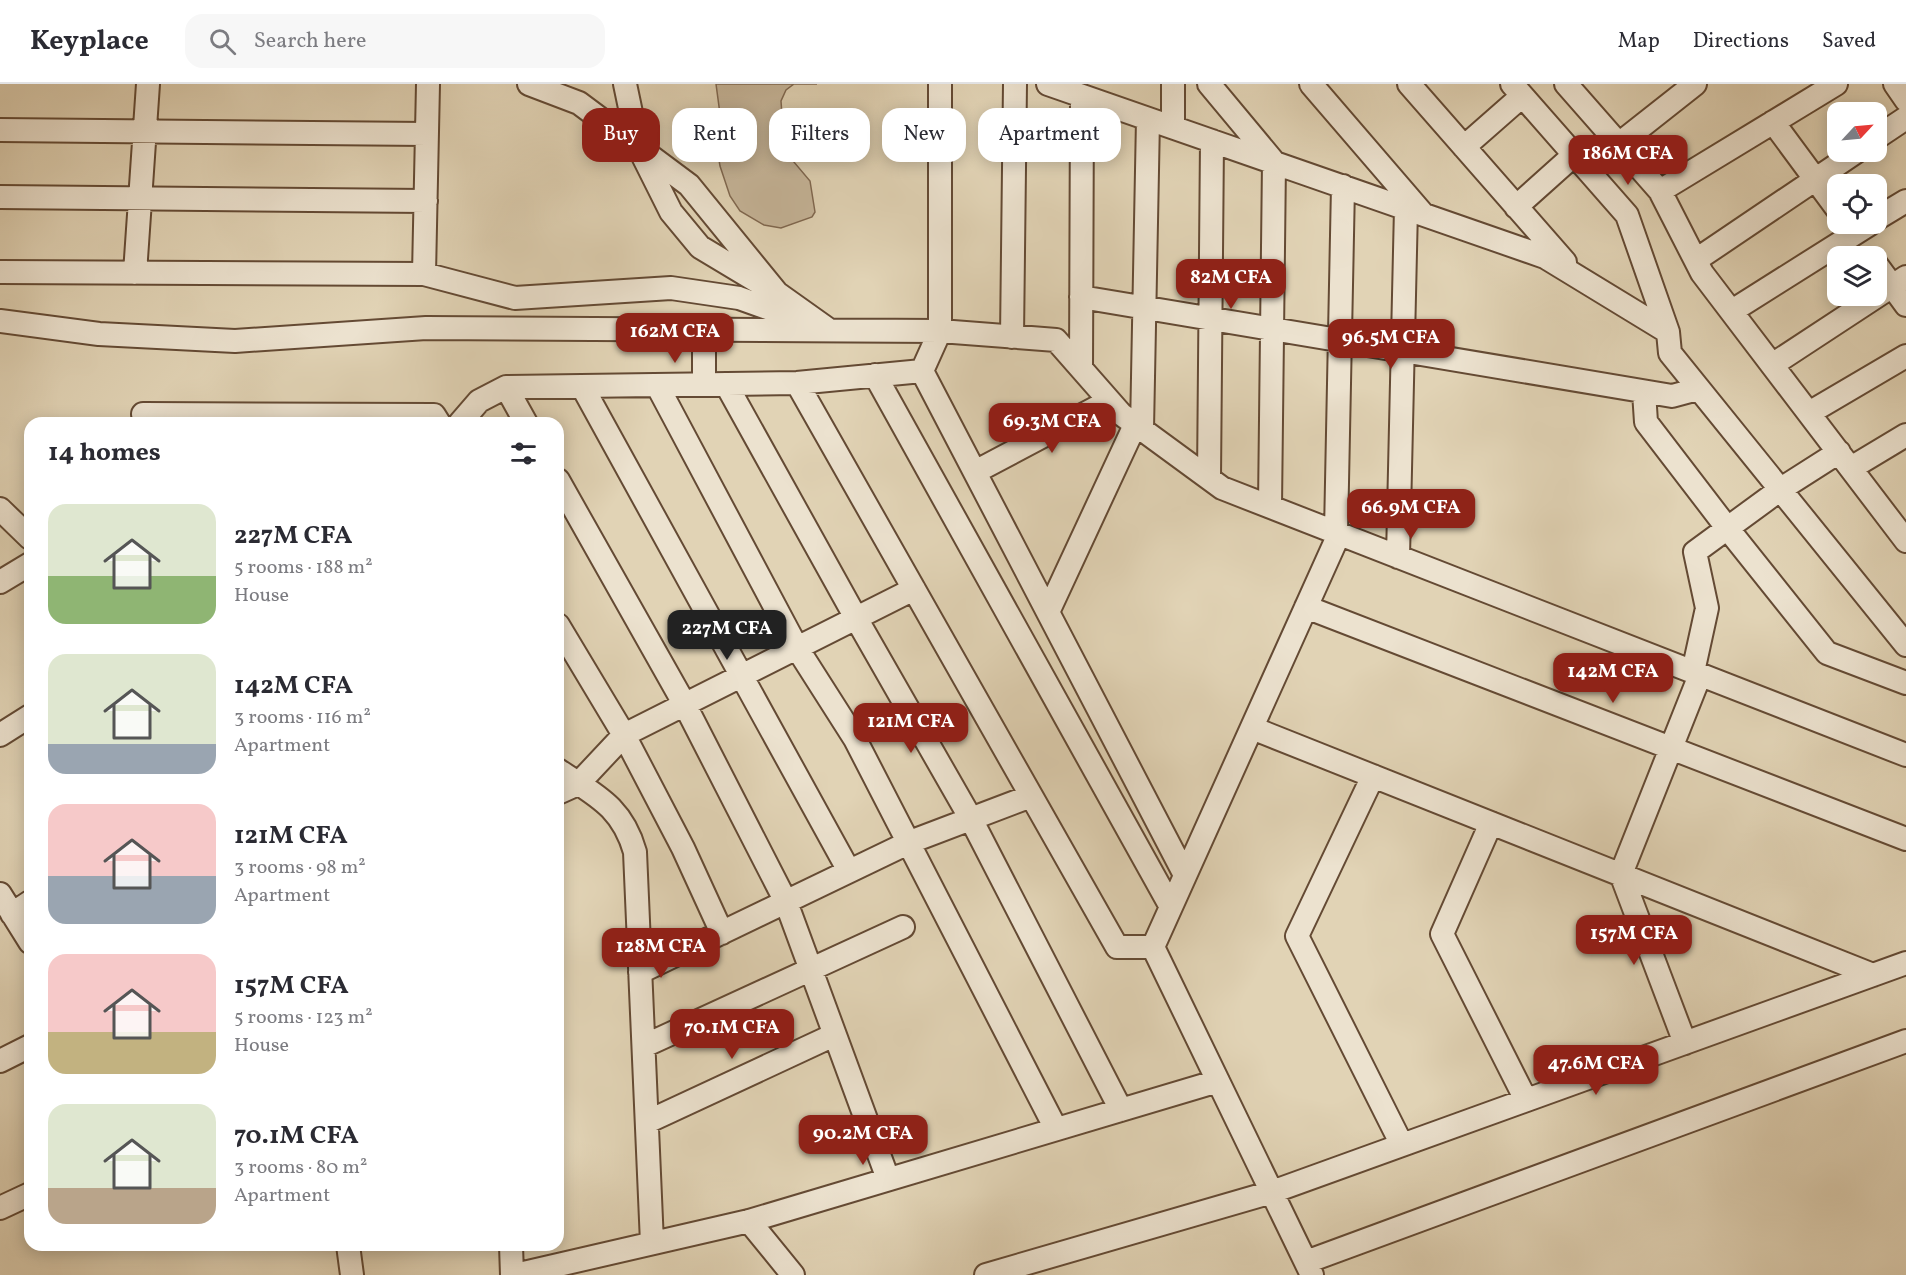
<!DOCTYPE html>
<meta charset="utf-8">
<style>
body{margin:0;font-family:Vollkorn,serif;background:#f7f7f7;color:#2b2b33;height:100vh;display:flex;flex-direction:column;font-size:22px;white-space:nowrap}
*{box-sizing:border-box;margin:0}
p{font-size:20px;color:#7c7c81}
.icon{flex:none;width:33px;height:33px;fill:none;stroke:currentColor;stroke-width:2;stroke-linecap:round;stroke-linejoin:round}
.map{position:relative;flex:1;overflow:hidden}
.details{position:absolute;left:24px;top:333px;width:540px;height:834px;display:flex;flex-direction:column;background:#fff;border-radius:18px;box-shadow:0 3px 15px #0003}
.details>*{flex:none}
.guide{position:absolute;left:582px;top:24px;width:570px;height:54px;display:flex;gap:12px}
.needle{width:39px;rotate:64deg}
.tools{position:absolute;left:1827px;top:18px;display:grid;gap:12px}
.tools a{display:grid;place-items:center;width:60px;height:60px;border-radius:12px;background:#fff;box-shadow:0 3px 15px #0003;font-size:30px}
.price{position:absolute;translate:-50% -51px;padding:0 14px;border-radius:12px;background:#8f2418;color:#fff;font-size:20px;line-height:39px;filter:drop-shadow(0 2px 3px #0008)}
.price::after{content:'';position:absolute;left:50%;top:36px;width:18px;height:14px;margin-left:-9px;background:inherit;clip-path:polygon(0 0,100% 0,50% 100%)}
.price.active{background:#222;color:#fff}
ul{padding:0;list-style:none}
li{display:flex;align-items:center;gap:18px;height:150px;padding:0 24px}
li span{display:grid;place-items:center;flex:none;width:168px;height:120px;border-radius:18px;color:#555}
li>.icon{margin-inline-start:auto}
span .icon{width:72px;height:72px;fill:#fffc;stroke-width:1}
li b{font-size:26px}
h2{display:flex;justify-content:space-between;align-items:center;height:72px;padding:0 24px;font-size:26px}
.pill{padding:0 21px;border-radius:18px;background:#fff;box-shadow:0 3px 15px #0003;font-size:21px;line-height:54px}
.pill.active{background:#8f2418;color:#fff}
header{display:flex;align-items:center;gap:36px;box-sizing:border-box;height:84px;padding:0 30px;background:#fff;border-bottom:2px solid #e1e1e2}
header strong{font-size:28px}
nav{display:flex;gap:33px;margin-inline-start:auto;font-size:21px}
.search{width:420px;height:54px;background:#f7f7f7;display:flex;align-items:center;gap:15px;box-sizing:border-box;padding:0 21px;border-radius:18px;color:#7c7c81;font-size:22px}
.map>svg:first-child{display:block}
</style>
<header>
<strong>Keyplace</strong>
<div class="search"><svg class="icon" aria-label="search" viewBox="0 0 24 24"><circle cx="10" cy="10" r="6"/><path d="M15 15l6 6"/></svg>Search here</div>
<nav><a>Map</a><a>Directions</a><a>Saved</a></nav>
</header>
<div class="map">
<svg width="1906" height="1191" viewBox="0 0 1906 1191">
<rect width="100%" height="100%" fill="#e1d3b5"/>
<filter id="stains"><feTurbulence type="fractalNoise" baseFrequency=".00333" numOctaves="4"/><feColorMatrix values="0 0 0 0 .2 0 0 0 0 .09 0 0 0 0 .02 0 0 0 .5 -.17"/></filter>
<radialGradient id="worn" r=".72"><stop offset=".6" stop-color="#630" stop-opacity="0"/><stop offset="1" stop-color="#630" stop-opacity=".3"/></radialGradient>
<path fill="#c5b498" stroke="#806850" stroke-width="1.5" d="M 716,0 L 817,0 L 794,0 L 786,6 L 781,17 L 783,45 L 788,71 L 810,97 L 815,128 L 812,133 L 781,144 L 764,141 L 740,127 L 730,112 L 720,82 L 716,57 L 720,30 Z"/>
<g fill="none" stroke-linecap="round" stroke-linejoin="round">
<defs>
<path id="minor" d="M 625,0 L 638,62 L 671,128 L 700,163 L 765,202
M 940,0 L 940,247 L 922,287 L 1185,791
M 1048,0 L 1545,173 L 1668,248 L 1670,269 L 1906,561
M 1173,0 L 1173,43
M 1209,0 L 1274,78 L 1270,422
M 1311,0 L 1422,129
M 1409,0 L 1565,178
M 1512,0 L 1627,131 L 1668,248
M 1566,0 L 1660,107 L 1702,189 L 1906,457
M 1895,0 L 1906,16
M 1773,38 L 1838,126
M 0,46 L 427,50
M 1876,54 L 1906,34
M 1619,60 L 1695,0
M 1464,63 L 1522,12
M 1660,107 L 1836,0
M 0,113 L 426,117
M 1516,123 L 1574,71
M 1876,135 L 1906,117
M 1696,176 L 1856,68
M 1876,180 L 1906,221
M 0,188 L 424,190 L 515,214 L 671,204 L 739,214 L 829,246 L 777,209 L 689,101 L 579,19 L 529,0
M 135,189 L 148,0
M 424,190 L 428,0
M 1081,213 L 1672,312 L 1698,305
M 1732,227 L 1870,140
M 0,237 L 99,250 L 235,257 L 426,244 L 940,247 L 1056,256 L 1121,330 L 1222,404 L 1906,671
M 1012,253 L 1015,0
M 1772,281 L 1906,193
M 1081,284 L 1082,12
M 875,291 L 1171,823
M 797,299 L 1117,863 L 1153,863
M 704,300 L 704,245
M 726,300 L 856,534 L 971,735 L 1121,1026
M 657,301 L 797,564 L 855,655 L 1056,1045
M 582,302 L 849,787
M 506,303 L 526,339
M 1644,308 L 1646,338 L 1728,445 L 1827,569 L 1906,599
M 1809,329 L 1906,272
M 143,330 L 434,331 L 439,339
M 460,339 L 479,317 L 506,303 L 797,299 L 922,287
M 1142,345 L 1148,35
M 1851,384 L 1906,351
M 975,388 L 1109,317
M 1209,394 L 1212,57
M 558,396 L 685,621 L 786,818 L 888,1095
M 0,425 L 30,454
M 1336,448 L 1343,102
M 1398,473 L 1406,124
M 0,498 L 30,480
M 1306,523 L 1906,755
M 1048,528 L 1135,341
M 558,541 L 624,651 L 683,764 L 722,849
M 1693,588 L 1707,524 L 1695,468 L 1781,405 L 1839,368
M 1252,644 L 1873,891
M 0,651 L 30,632
M 558,686 C 595,711 622,722 635,768 L 652,1159
M 1373,692 L 1297,852 L 1402,1061
M 558,709 L 578,700 L 624,651 L 914,505
M 1491,739 L 1442,850 L 1526,1016
M 0,810 L 30,858
M 12,830 L 30,818
M 640,888 L 910,758 L 1031,712
M 1685,959 L 1621,790 L 1700,591
M 644,962 L 903,843
M 0,977 L 30,962
M 647,1038 L 834,951
M 0,1124 L 30,1110
M 749,1137 L 793,1191
M 348,1161 L 352,1191
M 511,1161 L 512,1191
M 1306,1178 L 1906,957
M 515,1191 L 749,1137 L 1218,997
M 986,1191 L 1272,1108 L 1906,879
M 1312,1191 L 1153,863 L 1339,450"/>
</defs>
<use href="#minor" stroke="#644a34" stroke-width="26"/>
<use href="#minor" stroke="#ece2cf" stroke-width="22"/>
</g>
<rect width="100%" height="100%" filter="url(#stains)"/>
<rect width="100%" height="100%" fill="url(#worn)"/>
</svg>
<div class="tools">
<a><svg class="needle" viewBox="-14 -14 28 28"><path d="M0-13l5 13h-10z" fill="#e53935"/><path d="M0 13l5-13h-10z" fill="#7c7c81"/></svg></a>
<a><svg class="icon" aria-label="locate" viewBox="0 0 24 24"><circle cx="12" cy="12" r="6"/><path d="M12 2v4M12 18v4M2 12h4M18 12h4"/></svg></a>
<a><svg class="icon" aria-label="layers" viewBox="0 0 24 24"><path d="M12 4l9 5-9 5-9-5zM3 14l9 5 9-5"/></svg></a>
</div>
<b class="price" style="left:1628px;top:102px">186M CFA</b>
<b class="price" style="left:1231px;top:226px">82M CFA</b>
<b class="price" style="left:675px;top:280px">162M CFA</b>
<b class="price" style="left:1391px;top:286px">96.5M CFA</b>
<b class="price" style="left:1052px;top:370px">69.3M CFA</b>
<b class="price" style="left:1411px;top:456px">66.9M CFA</b>
<b class="price active" style="left:727px;top:577px">227M CFA</b>
<b class="price" style="left:1613px;top:620px">142M CFA</b>
<b class="price" style="left:911px;top:670px">121M CFA</b>
<b class="price" style="left:1634px;top:882px">157M CFA</b>
<b class="price" style="left:661px;top:895px">128M CFA</b>
<b class="price" style="left:732px;top:976px">70.1M CFA</b>
<b class="price" style="left:1596px;top:1012px">47.6M CFA</b>
<b class="price" style="left:863px;top:1082px">90.2M CFA</b>
<div class="guide">
<a class="pill active">Buy</a>
<a class="pill">Rent</a>
<a class="pill">Filters</a>
<a class="pill">New</a>
<a class="pill">Apartment</a>
</div>
<section class="details">
<h2>14 homes<svg class="icon" aria-label="filters" viewBox="0 0 24 24"><path d="M4 7h16M4 17h16"/><circle cx="9" cy="7" r="2"/><circle cx="15" cy="17" r="2"/></svg></h2>
<ul>
<li><span style="background:linear-gradient(#dfe7d0 60%,#8fb573 0)"><svg class="icon" aria-label="home" viewBox="0 0 24 24"><path d="M3 11l9-7 9 7M6 9v11h12V9"/></svg></span><div><b>227M CFA</b><p>5 rooms · 188 m²</p><p>House</p></div></li>
<li><span style="background:linear-gradient(#dfe7d0 75%,#9aa5b1 0)"><svg class="icon" aria-label="home" viewBox="0 0 24 24"><path d="M3 11l9-7 9 7M6 9v11h12V9"/></svg></span><div><b>142M CFA</b><p>3 rooms · 116 m²</p><p>Apartment</p></div></li>
<li><span style="background:linear-gradient(#f6c9c9 60%,#9aa5b1 0)"><svg class="icon" aria-label="home" viewBox="0 0 24 24"><path d="M3 11l9-7 9 7M6 9v11h12V9"/></svg></span><div><b>121M CFA</b><p>3 rooms · 98 m²</p><p>Apartment</p></div></li>
<li><span style="background:linear-gradient(#f6c9c9 65%,#c2b280 0)"><svg class="icon" aria-label="home" viewBox="0 0 24 24"><path d="M3 11l9-7 9 7M6 9v11h12V9"/></svg></span><div><b>157M CFA</b><p>5 rooms · 123 m²</p><p>House</p></div></li>
<li><span style="background:linear-gradient(#dfe7d0 70%,#b9a48a 0)"><svg class="icon" aria-label="home" viewBox="0 0 24 24"><path d="M3 11l9-7 9 7M6 9v11h12V9"/></svg></span><div><b>70.1M CFA</b><p>3 rooms · 80 m²</p><p>Apartment</p></div></li>
</ul>
</section>
</div>
